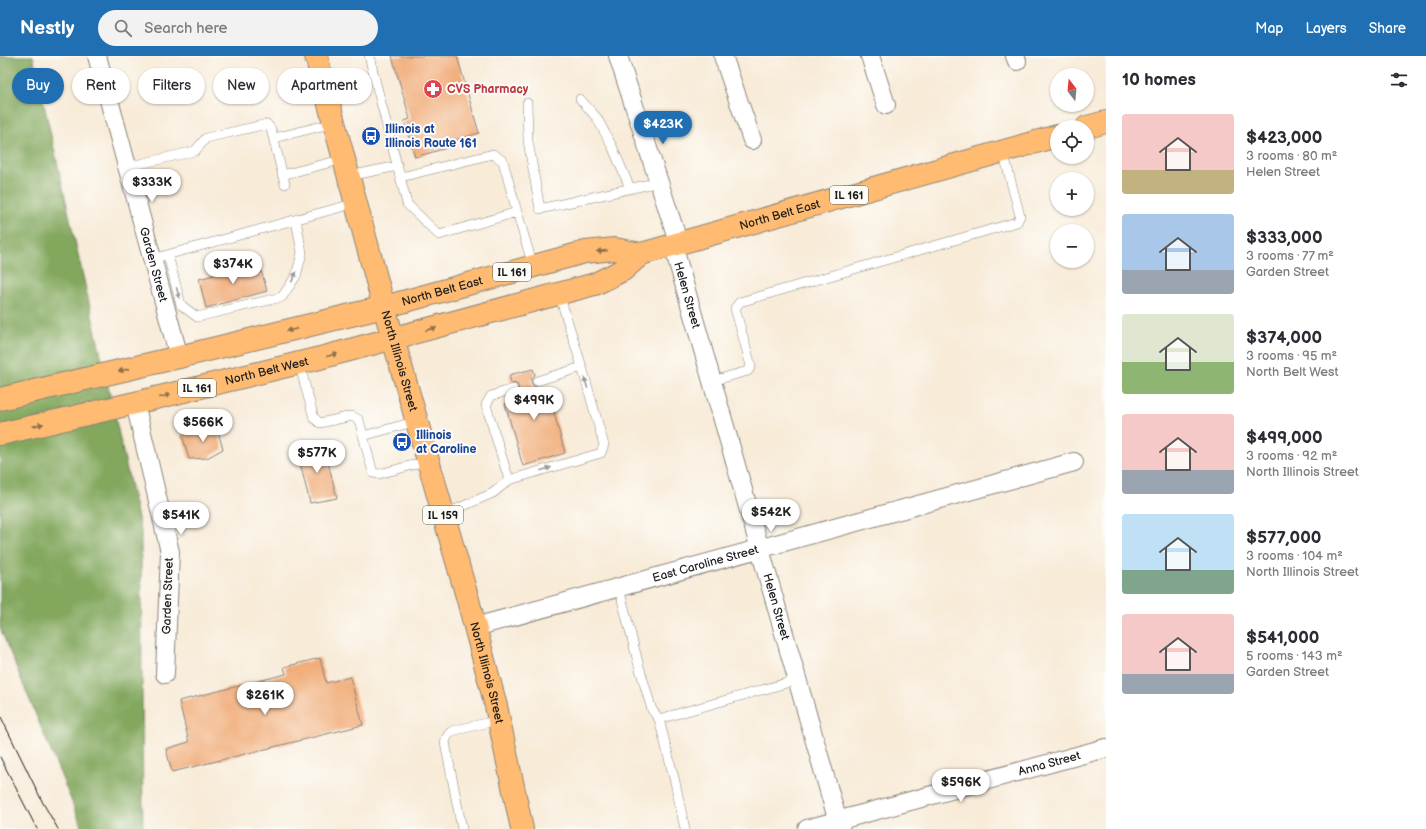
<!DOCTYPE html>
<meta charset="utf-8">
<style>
body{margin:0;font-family:"Balsamiq Sans",sans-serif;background:#f2f2f3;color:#2b2b33;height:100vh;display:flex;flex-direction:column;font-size:15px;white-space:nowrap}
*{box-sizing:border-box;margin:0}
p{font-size:13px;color:#7c7c81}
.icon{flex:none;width:22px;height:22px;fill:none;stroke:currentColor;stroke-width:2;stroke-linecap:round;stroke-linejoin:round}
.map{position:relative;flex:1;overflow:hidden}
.details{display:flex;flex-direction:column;background:#fff;width:320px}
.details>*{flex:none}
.banner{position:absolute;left:12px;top:12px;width:380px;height:36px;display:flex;gap:8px}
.needle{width:26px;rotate:344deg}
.tools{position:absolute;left:1050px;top:12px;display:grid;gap:8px}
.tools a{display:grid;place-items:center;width:44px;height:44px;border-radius:50%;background:#fff;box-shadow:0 1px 3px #0004;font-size:20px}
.price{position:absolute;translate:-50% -34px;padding:0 9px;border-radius:14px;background:#fff;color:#222;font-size:13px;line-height:26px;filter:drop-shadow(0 1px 2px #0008)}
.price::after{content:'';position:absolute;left:50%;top:24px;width:12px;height:9px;margin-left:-6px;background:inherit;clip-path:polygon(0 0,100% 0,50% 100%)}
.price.selected{background:#1f6fb2;color:#fff}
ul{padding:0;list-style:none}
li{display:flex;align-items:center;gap:12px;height:100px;padding:0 16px}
li span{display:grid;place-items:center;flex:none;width:112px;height:80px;border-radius:4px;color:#555}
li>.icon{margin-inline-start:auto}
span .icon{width:48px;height:48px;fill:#fffc;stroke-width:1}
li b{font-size:17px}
h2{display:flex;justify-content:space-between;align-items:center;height:48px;padding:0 16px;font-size:17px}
.chip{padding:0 14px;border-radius:18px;background:#fff;box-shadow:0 1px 3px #0004;font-size:14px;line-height:36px}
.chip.selected{background:#1f6fb2;color:#fff}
header{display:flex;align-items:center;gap:24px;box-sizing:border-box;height:56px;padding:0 20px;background:#1f6fb2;color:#fff}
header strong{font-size:19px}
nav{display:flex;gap:22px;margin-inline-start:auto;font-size:14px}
.search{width:280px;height:36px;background:#f2f2f3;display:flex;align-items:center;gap:10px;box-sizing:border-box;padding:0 14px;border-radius:22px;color:#7c7c81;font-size:15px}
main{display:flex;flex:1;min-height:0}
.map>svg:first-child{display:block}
</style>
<header>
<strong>Nestly</strong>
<div class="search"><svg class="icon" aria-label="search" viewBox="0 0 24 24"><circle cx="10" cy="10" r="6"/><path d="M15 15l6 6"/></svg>Search here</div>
<nav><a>Map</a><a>Layers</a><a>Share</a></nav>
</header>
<main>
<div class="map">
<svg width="1106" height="773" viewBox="0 0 1106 773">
<rect width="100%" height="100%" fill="#fdfcf7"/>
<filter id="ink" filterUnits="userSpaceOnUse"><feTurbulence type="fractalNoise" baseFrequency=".025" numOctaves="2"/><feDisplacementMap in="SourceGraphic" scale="8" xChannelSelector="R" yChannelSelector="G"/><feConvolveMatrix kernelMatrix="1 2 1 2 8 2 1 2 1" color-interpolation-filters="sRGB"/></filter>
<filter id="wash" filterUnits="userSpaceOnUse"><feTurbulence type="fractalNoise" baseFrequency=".012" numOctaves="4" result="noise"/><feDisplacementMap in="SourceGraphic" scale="16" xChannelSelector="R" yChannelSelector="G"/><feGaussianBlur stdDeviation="0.9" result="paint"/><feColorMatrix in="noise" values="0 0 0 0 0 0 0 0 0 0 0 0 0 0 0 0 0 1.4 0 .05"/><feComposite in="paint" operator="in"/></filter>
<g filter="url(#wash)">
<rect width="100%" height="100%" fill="#f8ebd8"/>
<path fill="#82a75d" stroke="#4f623c" d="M 0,0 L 33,0 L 141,475 L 143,773 L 83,773 L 0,572 Z"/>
<g id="blocks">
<path fill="#f1ad7a" d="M 392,0 L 457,0 L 479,77 L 452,85 L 454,90 L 415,101 L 404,65 L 410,63 Z
M 259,207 L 267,235 L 206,252 L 199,223 Z
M 533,313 L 535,319 L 531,323 L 531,327 L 535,331 L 539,331 L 541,336 L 548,335 L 565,397 L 523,410 L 505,348 L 516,345 L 515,339 L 519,334 L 517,328 L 511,327 L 509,319 Z
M 216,369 L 223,393 L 207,402 L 189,403 L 182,379 Z
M 323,387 L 337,442 L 310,447 L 297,395 Z
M 320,602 L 326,627 L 350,621 L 363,669 L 172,716 L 166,693 L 189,686 L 179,645 L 286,618 L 284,611 Z"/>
</g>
</g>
<g filter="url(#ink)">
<use href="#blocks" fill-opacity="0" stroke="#8a847a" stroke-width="1"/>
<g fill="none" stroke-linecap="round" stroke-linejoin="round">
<defs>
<path id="service" d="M 369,0 L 407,148 L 439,179 L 517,156 L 503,105 L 493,98 L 401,121
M 580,43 L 597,62 L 612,90 L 630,132
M 527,47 L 528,85 L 540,153 L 659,126
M 274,82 L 334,67
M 127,111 L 195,95 L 206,82 L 267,68 L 271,73 L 285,128
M 282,119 L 344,103
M 349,120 L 398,110
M 517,156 L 533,210
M 168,199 L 181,249 L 197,261 L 282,241 L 296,220 L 302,197 L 296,164
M 152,203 L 356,147
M 299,307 L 314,362 L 320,367 L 352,360 L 359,364 L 373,417 L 379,418 L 428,405
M 537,325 L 582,311 L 559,238
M 712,325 L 748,315 L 751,310 L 735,252 L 740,246 L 1017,166 L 1020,160 L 1003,95
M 363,380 L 417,365
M 509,424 L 601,397 L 604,389 L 582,311
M 443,459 L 493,437 L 509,424 L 486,349 L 491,340 L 513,333
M 619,532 L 639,610 L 652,654 L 659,663
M 462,773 L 445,686 L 448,679 L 452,675 L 499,664
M 685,773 L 675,726 L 659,663 L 797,624"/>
<g id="minor">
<path id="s1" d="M 97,0 L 179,301"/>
<path d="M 618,0 L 679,188"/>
<path d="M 723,0 L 752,84"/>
<path d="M 870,0 L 886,49"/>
<path d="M 1015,0 L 1017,5"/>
<path id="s2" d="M 673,189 L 840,773"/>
<path d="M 135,347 L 170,496 L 165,618"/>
<path id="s3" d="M 475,571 L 1074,406"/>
<path id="s4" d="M 807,773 L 1106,692"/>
</g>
<g id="primary">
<path id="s5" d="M 316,0 L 384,251 L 468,544 L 496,650 L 522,773"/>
<path d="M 1087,71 L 1106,66"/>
<path id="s6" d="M 0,343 L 179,301 L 384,251 L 585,196 L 615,193 L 641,198 L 1057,80"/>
<path id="s7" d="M 0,378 L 135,347 L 320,302 L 595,228 L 623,214 L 641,198"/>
</g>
</defs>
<use href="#service" stroke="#8a847a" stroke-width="10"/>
<use href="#minor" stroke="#8a847a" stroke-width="20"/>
<use href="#primary" stroke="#8a847a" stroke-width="24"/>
<use href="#service" stroke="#fff" stroke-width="9"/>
<use href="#minor" stroke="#fff" stroke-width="18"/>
<use href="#primary" stroke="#ffbb71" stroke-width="22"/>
<path stroke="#1c1c1c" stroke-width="1" d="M 0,659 L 43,747 L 58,773
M 0,701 L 37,773"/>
</g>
<defs><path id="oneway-solid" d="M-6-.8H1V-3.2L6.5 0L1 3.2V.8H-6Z"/></defs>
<g fill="#8e6c46">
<use href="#oneway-solid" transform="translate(602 195) rotate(175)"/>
<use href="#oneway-solid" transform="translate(431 273) rotate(-15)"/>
<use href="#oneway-solid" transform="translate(292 274) rotate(166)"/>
<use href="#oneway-solid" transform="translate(332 299) rotate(-15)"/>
<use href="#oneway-solid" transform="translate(124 314) rotate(167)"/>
<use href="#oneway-solid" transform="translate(165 340) rotate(-14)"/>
<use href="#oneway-solid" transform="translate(38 369) rotate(-13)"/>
</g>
<g fill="#999">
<use href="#oneway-solid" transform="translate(294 221) rotate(-64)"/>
<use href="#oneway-solid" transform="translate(178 237) rotate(75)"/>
<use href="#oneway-solid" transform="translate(586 327) rotate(-106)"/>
<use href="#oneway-solid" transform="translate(546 413) rotate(-17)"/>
</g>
</g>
<defs>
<symbol id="pharmacy-disc" viewBox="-11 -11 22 22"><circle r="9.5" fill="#e0444e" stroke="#fdfcf7"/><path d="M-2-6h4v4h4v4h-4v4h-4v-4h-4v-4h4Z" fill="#fff"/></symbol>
<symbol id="bus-disc" viewBox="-11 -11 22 22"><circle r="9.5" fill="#1a4fb4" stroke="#fdfcf7"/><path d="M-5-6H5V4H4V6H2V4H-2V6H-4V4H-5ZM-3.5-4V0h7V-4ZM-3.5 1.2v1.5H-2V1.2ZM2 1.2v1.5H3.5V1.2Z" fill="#fff"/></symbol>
</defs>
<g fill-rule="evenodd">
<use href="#pharmacy-disc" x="422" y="22" width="22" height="22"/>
<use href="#bus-disc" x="360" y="69" width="22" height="22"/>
<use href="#bus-disc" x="391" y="375" width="22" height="22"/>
</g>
<g text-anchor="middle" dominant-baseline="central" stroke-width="4" stroke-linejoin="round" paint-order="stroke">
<g fill="#fdfcf7" stroke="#605f5e" stroke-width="1">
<rect x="830" y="130" width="38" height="18" rx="3"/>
<rect x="493" y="207" width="38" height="18" rx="3"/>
<rect x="178" y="323" width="38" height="18" rx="3"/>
<rect x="423" y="450" width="40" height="18" rx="3"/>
</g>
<g font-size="11" font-weight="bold" fill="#1c1c1c">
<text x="849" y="139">IL 161</text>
<text x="512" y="216">IL 161</text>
<text x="197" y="332">IL 161</text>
<text x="443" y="459">IL 159</text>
</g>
<g font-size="12" font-weight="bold" fill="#be3a42" stroke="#fdfcf7" text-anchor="start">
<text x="447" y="33">CVS Pharmacy</text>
</g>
<g font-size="12" font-weight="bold" fill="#164399" stroke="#fdfcf7" text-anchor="start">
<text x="385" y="73">Illinois at<tspan x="385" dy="14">Illinois Route 161</tspan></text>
<text x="416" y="379">Illinois<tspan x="416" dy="14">at Caroline</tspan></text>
</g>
<g font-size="12" fill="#1c1c1c" stroke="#fdfcf7">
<text stroke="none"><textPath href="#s6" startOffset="804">North Belt East</textPath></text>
<text stroke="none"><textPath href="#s1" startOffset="216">Garden Street</textPath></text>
<text stroke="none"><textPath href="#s6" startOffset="455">North Belt East</textPath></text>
<text stroke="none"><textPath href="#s2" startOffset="52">Helen Street</textPath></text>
<text stroke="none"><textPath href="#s5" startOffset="316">North Illinois Street</textPath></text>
<text stroke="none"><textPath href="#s7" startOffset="274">North Belt West</textPath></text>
<text stroke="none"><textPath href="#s3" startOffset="239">East Caroline Street</textPath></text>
<text transform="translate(168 540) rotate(-88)">Garden Street</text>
<text stroke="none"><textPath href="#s2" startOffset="376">Helen Street</textPath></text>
<text stroke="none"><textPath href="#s5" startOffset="640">North Illinois Street</textPath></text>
<text stroke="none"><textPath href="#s4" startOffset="251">Anna Street</textPath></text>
</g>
</g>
</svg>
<div class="tools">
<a><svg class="needle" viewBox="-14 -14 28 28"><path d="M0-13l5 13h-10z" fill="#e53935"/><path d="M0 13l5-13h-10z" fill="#7c7c81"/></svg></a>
<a><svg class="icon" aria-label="locate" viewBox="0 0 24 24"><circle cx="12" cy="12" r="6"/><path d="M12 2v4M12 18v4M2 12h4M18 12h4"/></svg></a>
<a>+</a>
<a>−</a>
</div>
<b class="price selected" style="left:663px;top:89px">$423K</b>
<b class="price" style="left:152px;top:147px">$333K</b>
<b class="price" style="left:233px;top:229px">$374K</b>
<b class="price" style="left:534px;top:365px">$499K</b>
<b class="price" style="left:203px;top:387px">$566K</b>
<b class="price" style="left:317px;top:418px">$577K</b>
<b class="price" style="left:771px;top:477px">$542K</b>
<b class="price" style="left:181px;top:480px">$541K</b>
<b class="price" style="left:265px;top:660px">$261K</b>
<b class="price" style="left:961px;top:747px">$596K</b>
<div class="banner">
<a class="chip selected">Buy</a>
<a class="chip">Rent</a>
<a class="chip">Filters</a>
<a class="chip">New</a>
<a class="chip">Apartment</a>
</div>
</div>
<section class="details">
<h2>10 homes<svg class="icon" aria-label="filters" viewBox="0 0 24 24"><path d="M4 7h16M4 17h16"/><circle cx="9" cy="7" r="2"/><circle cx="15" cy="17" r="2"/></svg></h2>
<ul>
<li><span style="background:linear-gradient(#f6c9c9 70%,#c2b280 0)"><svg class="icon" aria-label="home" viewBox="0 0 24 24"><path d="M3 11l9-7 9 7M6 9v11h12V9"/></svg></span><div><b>$423,000</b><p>3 rooms · 80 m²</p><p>Helen Street</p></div></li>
<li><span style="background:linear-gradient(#a9c7e8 70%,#9aa5b1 0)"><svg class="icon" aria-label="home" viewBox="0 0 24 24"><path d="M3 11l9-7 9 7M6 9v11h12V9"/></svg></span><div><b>$333,000</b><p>3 rooms · 77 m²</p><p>Garden Street</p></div></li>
<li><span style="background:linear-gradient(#dfe7d0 60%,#8fb573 0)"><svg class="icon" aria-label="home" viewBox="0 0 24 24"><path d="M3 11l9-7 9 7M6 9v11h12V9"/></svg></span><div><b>$374,000</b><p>3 rooms · 95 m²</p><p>North Belt West</p></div></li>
<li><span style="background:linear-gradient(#f6c9c9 70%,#9aa5b1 0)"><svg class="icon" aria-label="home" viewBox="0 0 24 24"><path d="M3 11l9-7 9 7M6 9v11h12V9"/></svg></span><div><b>$499,000</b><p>3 rooms · 92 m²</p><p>North Illinois Street</p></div></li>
<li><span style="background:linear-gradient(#bfe0f5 70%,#7fa58c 0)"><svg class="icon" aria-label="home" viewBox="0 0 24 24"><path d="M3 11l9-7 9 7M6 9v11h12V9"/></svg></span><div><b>$577,000</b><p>3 rooms · 104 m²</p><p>North Illinois Street</p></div></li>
<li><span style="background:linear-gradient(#f6c9c9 75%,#9aa5b1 0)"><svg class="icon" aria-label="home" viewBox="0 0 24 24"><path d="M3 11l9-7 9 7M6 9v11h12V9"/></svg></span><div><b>$541,000</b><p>5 rooms · 143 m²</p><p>Garden Street</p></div></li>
</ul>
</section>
</main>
